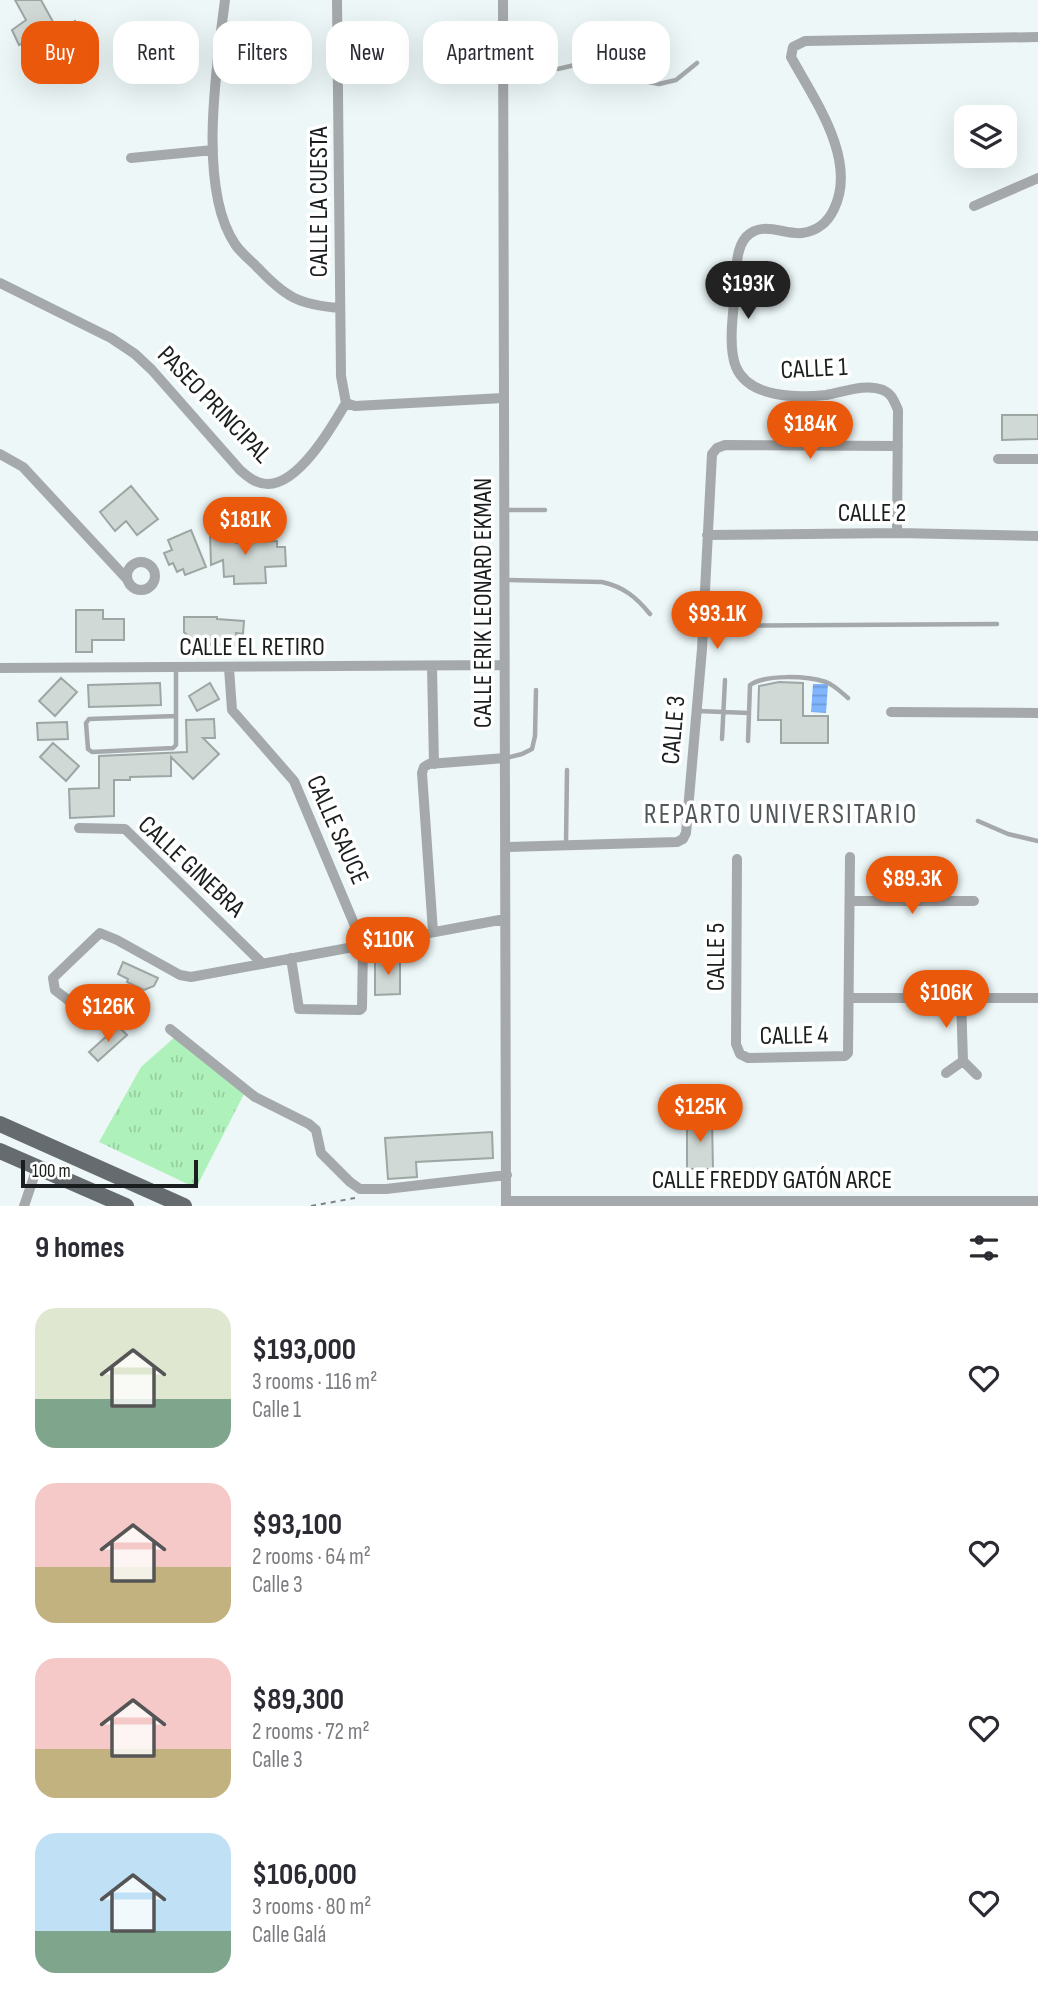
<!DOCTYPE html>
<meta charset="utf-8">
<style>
body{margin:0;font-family:"Sofia Sans Condensed",sans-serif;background:#f7f7f7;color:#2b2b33;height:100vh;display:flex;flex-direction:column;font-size:26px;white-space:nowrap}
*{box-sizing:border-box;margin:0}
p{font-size:23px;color:#7c7c81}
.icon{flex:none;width:38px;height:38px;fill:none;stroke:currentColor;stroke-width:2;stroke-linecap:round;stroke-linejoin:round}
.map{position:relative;height:1206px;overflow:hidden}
.details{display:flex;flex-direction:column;background:#fff;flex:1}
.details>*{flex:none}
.guide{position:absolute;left:21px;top:21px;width:998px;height:63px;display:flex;gap:14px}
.buttons{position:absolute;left:954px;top:105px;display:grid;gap:14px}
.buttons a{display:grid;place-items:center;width:63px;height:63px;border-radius:14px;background:#fff;box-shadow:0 7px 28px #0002;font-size:35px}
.scale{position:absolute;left:21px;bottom:18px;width:177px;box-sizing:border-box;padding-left:7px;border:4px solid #1a1e1e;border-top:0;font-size:19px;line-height:24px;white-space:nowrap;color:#1a1e1e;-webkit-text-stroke:5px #fff;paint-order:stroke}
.price{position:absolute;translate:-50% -60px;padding:0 16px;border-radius:24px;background:#ea580c;color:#fff;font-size:23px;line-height:46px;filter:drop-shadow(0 2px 4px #0008)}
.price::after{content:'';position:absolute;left:50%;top:42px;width:21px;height:16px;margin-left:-10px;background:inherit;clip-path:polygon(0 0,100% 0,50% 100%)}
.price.active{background:#222;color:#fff}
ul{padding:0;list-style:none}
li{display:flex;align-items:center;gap:21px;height:175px;padding:0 35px}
li span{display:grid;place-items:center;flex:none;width:196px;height:140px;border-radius:21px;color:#555}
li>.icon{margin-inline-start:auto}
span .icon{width:84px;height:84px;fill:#fffc;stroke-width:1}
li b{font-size:30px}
h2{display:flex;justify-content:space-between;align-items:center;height:84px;padding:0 35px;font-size:30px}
.pill{padding:0 24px;border-radius:21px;background:#fff;box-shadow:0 7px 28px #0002;font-size:24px;line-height:63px}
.pill.active{background:#ea580c;color:#fff}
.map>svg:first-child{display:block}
</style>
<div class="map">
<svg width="1038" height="1206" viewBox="0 0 1038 1206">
<defs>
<pattern id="grass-tufts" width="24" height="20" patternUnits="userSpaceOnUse" patternTransform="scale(1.75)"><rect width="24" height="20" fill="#aff1ba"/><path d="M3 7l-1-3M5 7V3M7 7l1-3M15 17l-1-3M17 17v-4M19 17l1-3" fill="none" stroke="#96ce9f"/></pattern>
<pattern id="water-rules" width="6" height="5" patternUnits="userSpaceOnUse" patternTransform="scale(1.75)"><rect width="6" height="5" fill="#80b4fd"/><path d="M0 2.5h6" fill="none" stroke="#6e9ad8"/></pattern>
</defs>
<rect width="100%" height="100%" fill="#edf7f8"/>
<path fill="url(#grass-tufts)" d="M 176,1036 L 245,1092 L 196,1188 L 99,1142 L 141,1067 Z"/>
<path fill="url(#water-rules)" d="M 813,684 L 828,684 L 826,713 L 811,712 Z"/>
<path fill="#d0d9d6" stroke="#9ea6a4" stroke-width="2" d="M 15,0 L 41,0 L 58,31 L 75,21 L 83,36 L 68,45 L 69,47 L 48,56 L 41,42 L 39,43 L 34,37 L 19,45 L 12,30 L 26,20 Z
M 1002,415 L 1038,415 L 1038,439 L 1002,440 Z
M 131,486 L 158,519 L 137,535 L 126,521 L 115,531 L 100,512 Z
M 191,530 L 206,567 L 185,575 L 183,569 L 177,572 L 173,563 L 169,565 L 164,553 L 172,550 L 168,540 Z
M 235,531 L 236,543 L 277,541 L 277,547 L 285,547 L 286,566 L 265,567 L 266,583 L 234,584 L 234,576 L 224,577 L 223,560 L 211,565 L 210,533 Z
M 76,610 L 103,610 L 103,619 L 124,619 L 124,640 L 92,640 L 92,652 L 76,652 Z
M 184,617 L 217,617 L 217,619 L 244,621 L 243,634 L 236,633 L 239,646 L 199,644 L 190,646 L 189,637 L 184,632 Z
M 61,678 L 77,692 L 55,716 L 39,701 Z
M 779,682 L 803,683 L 803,716 L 828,716 L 828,743 L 781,743 L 781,720 L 758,720 L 759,686 Z
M 160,683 L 161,705 L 89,707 L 88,685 Z
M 210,683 L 219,699 L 197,711 L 189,696 Z
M 214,719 L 215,738 L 203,738 L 219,754 L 193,779 L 171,757 L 171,776 L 130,777 L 130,780 L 114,780 L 114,816 L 70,818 L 69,789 L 99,788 L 99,756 L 187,752 L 186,720 Z
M 67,722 L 68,739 L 38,740 L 37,723 Z
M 53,743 L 79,766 L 66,781 L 40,757 Z
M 384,956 L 393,956 L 393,962 L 400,962 L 400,994 L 375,995 L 375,962 L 384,962 Z
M 123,962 L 158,978 L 154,986 L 144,990 L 127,982 L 128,979 L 118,974 Z
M 118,1026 L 127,1035 L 98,1061 L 89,1052 Z
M 687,1119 L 712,1119 L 713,1169 L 687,1169 Z
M 492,1132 L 493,1158 L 416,1162 L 417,1177 L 388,1179 L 385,1138 Z"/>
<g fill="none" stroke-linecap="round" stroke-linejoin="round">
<path stroke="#7d8384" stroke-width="2" stroke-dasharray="5 5" stroke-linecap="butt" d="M 311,1206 L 355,1198"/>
<path stroke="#a6a9ab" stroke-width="4.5" d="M 504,55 L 538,60 L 558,69 L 583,63 L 606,64 L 638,80 L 659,84 L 676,80 L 697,63
M 505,510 L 545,510
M 505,580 L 602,582 C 624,587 636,597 650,614
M 704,626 L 997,624
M 698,711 L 749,713 L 750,685 C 766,674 807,676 826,682 C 834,685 841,692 848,698
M 176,716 L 89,719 L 86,723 L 88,749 L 92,752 L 173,748 L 176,745 L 176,669
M 722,739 L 725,680
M 748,741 L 749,713
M 506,758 L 522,754 L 532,749 L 535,736 L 536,690
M 978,821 L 1008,834 L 1038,841
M 566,844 L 567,770"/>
<path stroke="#a6a9ab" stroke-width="10" d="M 225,0 C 217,64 197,188 235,244 C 240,252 250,260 257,267 C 285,297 299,305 340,308
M 337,0 L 341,376 L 346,403
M 503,0 L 506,1206
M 131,158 L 213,150
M 974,206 L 1038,178
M 0,283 L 111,338 L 135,354 L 152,370 L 240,470 C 248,477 256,484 268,484 C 299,484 332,427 346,403 L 355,406 L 503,398
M 0,454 L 23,467 L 127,579
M 998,459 L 1038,459
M 897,533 L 898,410 C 894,401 892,394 883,390 C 865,383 844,392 826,395 C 797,398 749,398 736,367 C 728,348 733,313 735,293 C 737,275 734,251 746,237 C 762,220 784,235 802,233 C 817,231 828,222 834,209 C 858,160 814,99 791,57 L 793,47 L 805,41 L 1038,37
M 707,535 L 897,533 L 1038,536
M127 576a14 14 0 1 1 28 0a14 14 0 1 1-28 0Z
M 432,666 L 434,764
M 0,668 L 504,665
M 229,668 L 232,710 L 294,781 L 363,945 L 362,1008 L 360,1010 L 299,1009 L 291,958
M 891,712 L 1038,713
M 79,828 L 125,829 L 263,964
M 506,847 L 677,842 L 683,839 L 686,833 L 702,649 L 712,454 L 717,448 L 725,445 L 898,446
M 737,859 L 736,1044 L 740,1054 L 748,1058 L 845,1056 L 848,1053 L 850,857
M 850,901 L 974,901
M 433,932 L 422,773 L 424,767 L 429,764 L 505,758
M 850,998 L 1038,998
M 961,998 L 963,1061 L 977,1075
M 81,1010 L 55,990 L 53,978 L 100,933 L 117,940 L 180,975 L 191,977 L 505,919
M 170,1029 L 255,1097 L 309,1124 L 316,1130 L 321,1153 L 350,1182 L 360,1189 L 386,1189 L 507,1175
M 946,1073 L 963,1061
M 506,1201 L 1038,1201
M 24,1206 L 37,1168"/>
<path stroke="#656b6e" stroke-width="16" d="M 0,1124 L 184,1206
M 0,1151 L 126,1206"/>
</g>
<g text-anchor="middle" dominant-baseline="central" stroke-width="7" stroke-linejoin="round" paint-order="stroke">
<g font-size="26" fill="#1a1e1e" stroke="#fff">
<text transform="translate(319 202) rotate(-90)">CALLE LA CUESTA</text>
<text transform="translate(814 369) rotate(-3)">CALLE 1</text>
<text transform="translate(214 405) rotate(46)">PASEO PRINCIPAL</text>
<text x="872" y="513">CALLE 2</text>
<text transform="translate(483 603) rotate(-90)">CALLE ERIK LEONARD EKMAN</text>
<text x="252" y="647">CALLE EL RETIRO</text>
<text transform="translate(674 730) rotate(-85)">CALLE 3</text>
<text transform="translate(337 830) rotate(66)">CALLE SAUCE</text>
<text transform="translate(191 867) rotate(43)">CALLE GINEBRA</text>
<text transform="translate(716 957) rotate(-90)">CALLE 5</text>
<text transform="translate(794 1036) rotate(-1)">CALLE 4</text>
<text x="772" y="1180">CALLE FREDDY GATÓN ARCE</text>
</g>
<g font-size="28" letter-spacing="2" fill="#505859" stroke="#fff">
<text x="781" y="814">REPARTO UNIVERSITARIO</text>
</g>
</g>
</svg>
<div class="buttons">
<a><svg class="icon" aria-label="layers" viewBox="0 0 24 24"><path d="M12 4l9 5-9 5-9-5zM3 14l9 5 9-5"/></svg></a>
</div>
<div class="scale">100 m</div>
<b class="price active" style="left:748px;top:321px">$193K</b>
<b class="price" style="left:810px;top:461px">$184K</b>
<b class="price" style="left:245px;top:557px">$181K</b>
<b class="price" style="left:717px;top:651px">$93.1K</b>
<b class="price" style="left:912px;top:916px">$89.3K</b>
<b class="price" style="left:388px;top:977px">$110K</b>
<b class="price" style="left:946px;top:1030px">$106K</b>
<b class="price" style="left:108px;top:1044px">$126K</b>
<b class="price" style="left:700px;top:1144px">$125K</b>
<div class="guide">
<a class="pill active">Buy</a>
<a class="pill">Rent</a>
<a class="pill">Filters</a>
<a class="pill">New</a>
<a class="pill">Apartment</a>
<a class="pill">House</a>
</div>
</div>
<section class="details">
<h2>9 homes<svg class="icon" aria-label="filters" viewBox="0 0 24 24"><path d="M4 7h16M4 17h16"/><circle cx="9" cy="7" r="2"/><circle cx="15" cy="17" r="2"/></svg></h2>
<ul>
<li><span style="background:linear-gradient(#dfe7d0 65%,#7fa58c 0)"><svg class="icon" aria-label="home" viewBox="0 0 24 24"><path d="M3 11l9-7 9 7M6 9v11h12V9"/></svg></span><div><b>$193,000</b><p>3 rooms · 116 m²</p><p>Calle 1</p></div><svg class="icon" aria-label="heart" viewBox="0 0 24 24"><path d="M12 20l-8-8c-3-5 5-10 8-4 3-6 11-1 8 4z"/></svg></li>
<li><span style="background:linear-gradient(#f6c9c9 60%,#c2b280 0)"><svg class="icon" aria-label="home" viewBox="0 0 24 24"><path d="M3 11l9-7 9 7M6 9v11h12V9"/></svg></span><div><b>$93,100</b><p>2 rooms · 64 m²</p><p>Calle 3</p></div><svg class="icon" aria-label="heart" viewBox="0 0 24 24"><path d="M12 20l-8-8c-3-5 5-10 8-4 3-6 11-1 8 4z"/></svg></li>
<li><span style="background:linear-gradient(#f6c9c9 65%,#c2b280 0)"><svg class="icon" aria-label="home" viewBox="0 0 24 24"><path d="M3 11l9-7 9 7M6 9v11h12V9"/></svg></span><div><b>$89,300</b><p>2 rooms · 72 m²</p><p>Calle 3</p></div><svg class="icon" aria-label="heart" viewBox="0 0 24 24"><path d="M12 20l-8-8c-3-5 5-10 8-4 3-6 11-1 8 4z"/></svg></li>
<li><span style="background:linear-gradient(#bfe0f5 70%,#7fa58c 0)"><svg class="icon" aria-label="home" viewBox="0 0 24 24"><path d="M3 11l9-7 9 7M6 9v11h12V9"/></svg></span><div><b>$106,000</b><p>3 rooms · 80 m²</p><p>Calle Galá</p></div><svg class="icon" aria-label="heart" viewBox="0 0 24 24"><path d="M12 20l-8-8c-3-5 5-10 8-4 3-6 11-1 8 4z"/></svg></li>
</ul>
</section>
